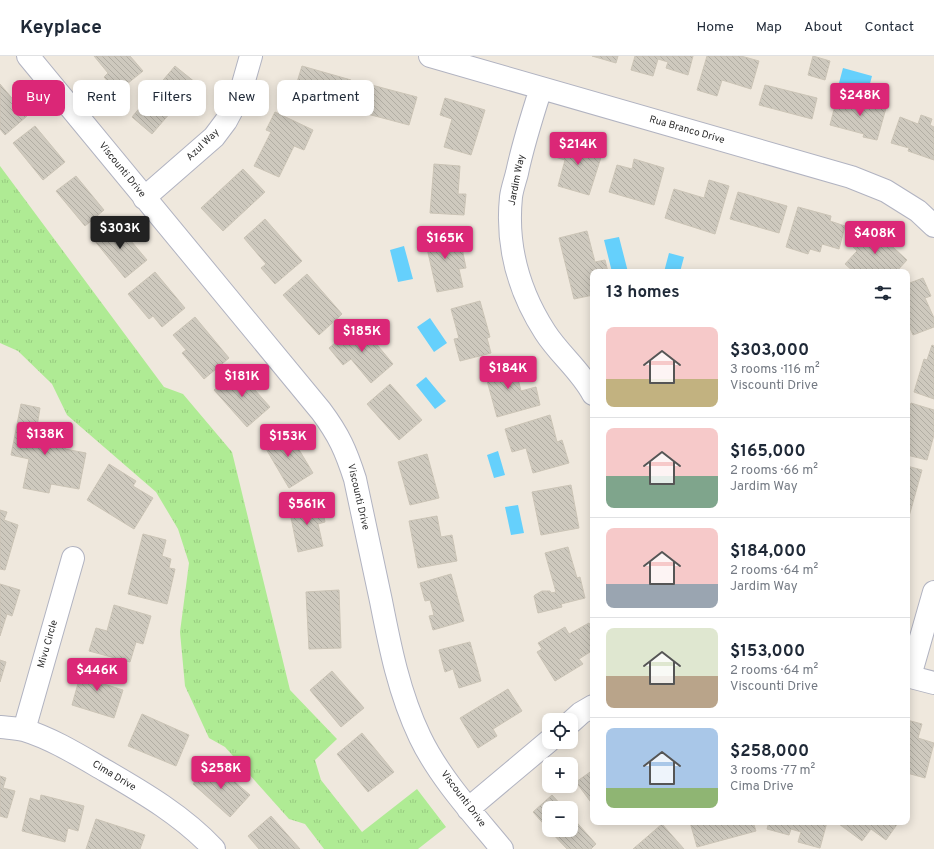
<!DOCTYPE html>
<meta charset="utf-8">
<style>
body{margin:0;font-family:Overpass,sans-serif;background:#f2f2f3;color:#1f2937;height:100vh;display:flex;flex-direction:column;font-size:15px;white-space:nowrap}
*{box-sizing:border-box;margin:0}
p{font-size:13px;color:#747a83}
.icon{flex:none;width:22px;height:22px;fill:none;stroke:currentColor;stroke-width:2;stroke-linecap:round;stroke-linejoin:round}
.map{position:relative;flex:1;overflow:hidden}
.drawer{position:absolute;left:590px;top:213px;width:320px;height:556px;display:flex;flex-direction:column;background:#fff;border-radius:8px;box-shadow:0 2px 10px #0003}
.drawer>*{flex:none}
.hud{position:absolute;left:12px;top:24px;width:380px;height:36px;display:flex;gap:8px}
.fabs{position:absolute;left:542px;top:657px;display:grid;gap:8px}
.fabs a{display:grid;place-items:center;width:36px;height:36px;border-radius:8px;background:#fff;box-shadow:0 2px 10px #0003;font-size:20px}
.price{position:absolute;translate:-50% -34px;padding:0 9px;border-radius:4px;background:#db2777;color:#fff;font-size:13px;line-height:26px;filter:drop-shadow(0 1px 2px #0008)}
.price::after{content:'';position:absolute;left:50%;top:24px;width:12px;height:9px;margin-left:-6px;background:inherit;clip-path:polygon(0 0,100% 0,50% 100%)}
.price.selected{background:#222;color:#fff}
ul{padding:0;list-style:none}
li{display:flex;align-items:center;gap:12px;height:100px;padding:0 16px}
li+li{border-top:1px solid #e0e1e3}
li span{display:grid;place-items:center;flex:none;width:112px;height:80px;border-radius:8px;color:#555}
li>.icon{margin-inline-start:auto}
span .icon{width:48px;height:48px;fill:#fffc;stroke-width:1}
li b{font-size:17px}
h2{display:flex;justify-content:space-between;align-items:center;height:48px;padding:0 16px;font-size:17px}
.pill{padding:0 14px;border-radius:8px;background:#fff;box-shadow:0 2px 10px #0003;font-size:14px;line-height:36px}
.pill.selected{background:#db2777;color:#fff}
header{display:flex;align-items:center;gap:24px;box-sizing:border-box;height:56px;padding:0 20px;background:#fff;border-bottom:1px solid #e0e1e3}
header strong{font-size:19px}
nav{display:flex;gap:22px;margin-inline-start:auto;font-size:14px}
.map>svg:first-child{display:block}
</style>
<header>
<strong>Keyplace</strong>
<nav><a>Home</a><a>Map</a><a>About</a><a>Contact</a></nav>
</header>
<div class="map">
<svg width="934" height="793" viewBox="0 0 934 793">
<defs>
<pattern id="grass-tufts" width="24" height="20" patternUnits="userSpaceOnUse"><rect width="24" height="20" fill="#afeb94"/><path d="M3 7l-1-3M5 7V3M7 7l1-3M15 17l-1-3M17 17v-4M19 17l1-3" fill="none" stroke="#97ca80"/></pattern>
<pattern id="building-back-hatch" width="6" height="6" patternUnits="userSpaceOnUse"><rect width="6" height="6" fill="#cec9be"/><path d="M-1 5l2 2M0 0l6 6M5-1l2 2" fill="none" stroke="#b1ada3"/></pattern>
</defs>
<rect width="100%" height="100%" fill="#efe8dd"/>
<path fill="url(#grass-tufts)" d="M 0,110 L 164,331 L 183,338 L 232,396 L 290,634 L 337,683 L 315,704 L 321,724 L 362,776 L 417,733 L 446,771 L 418,793 L 324,793 L 305,768 L 289,763 L 225,691 L 209,682 L 185,630 L 180,576 L 189,507 L 178,473 L 156,436 L 67,359 L 52,328 L 18,295 L 0,287 Z"/>
<path fill="#65d0fc" d="M 843,12 L 872,20 L 868,35 L 839,27 Z
M 619,181 L 628,216 L 612,216 L 604,184 Z
M 404,190 L 413,223 L 398,226 L 390,194 Z
M 669,197 L 684,201 L 680,216 L 664,216 Z
M 430,262 L 447,287 L 434,296 L 417,271 Z
M 426,321 L 446,345 L 435,353 L 416,329 Z
M 498,395 L 505,419 L 494,422 L 487,399 Z
M 518,449 L 524,477 L 511,479 L 505,451 Z"/>
<path fill="url(#building-back-hatch)" stroke="#cbc4b6" d="M 94,0 L 130,0 L 143,15 L 117,36 L 104,21 L 108,17 Z
M 592,0 L 618,0 L 616,7 Z
M 635,0 L 693,0 L 688,19 L 666,12 L 668,6 L 658,3 L 653,20 L 631,14 Z
M 707,0 L 741,0 L 759,5 L 751,33 L 722,24 L 717,40 L 697,34 Z
M 813,0 L 830,5 L 825,24 L 808,19 Z
M 175,10 L 196,27 L 152,78 L 132,61 Z
M 302,10 L 351,24 L 344,50 L 294,36 Z
M 364,27 L 417,41 L 409,69 L 356,55 Z
M 0,28 L 27,60 L 5,79 L 0,73 Z
M 765,29 L 817,42 L 812,63 L 759,49 Z
M 871,41 L 888,45 L 877,84 L 863,81 L 864,78 L 830,69 L 837,42 L 868,50 Z
M 445,42 L 485,54 L 471,99 L 444,91 L 452,63 L 440,59 Z
M 275,56 L 313,74 L 304,94 L 294,90 L 279,121 L 254,110 L 271,76 L 266,74 Z
M 921,59 L 932,63 L 930,69 L 934,71 L 934,104 L 908,95 L 909,92 L 891,87 L 900,61 L 918,68 Z
M 35,70 L 65,106 L 43,124 L 13,87 Z
M 560,82 L 603,95 L 589,139 L 558,130 L 565,104 L 555,101 Z
M 634,103 L 664,112 L 654,149 L 609,136 L 617,109 L 632,113 Z
M 434,108 L 460,110 L 458,138 L 466,138 L 464,159 L 430,157 Z
M 243,113 L 265,136 L 223,175 L 201,152 Z
M 76,120 L 104,154 L 85,170 L 56,135 Z
M 709,124 L 729,130 L 715,178 L 665,162 L 674,133 L 704,142 Z
M 738,136 L 787,150 L 779,177 L 730,163 Z
M 798,151 L 831,160 L 830,165 L 845,170 L 839,193 L 822,188 L 820,196 L 810,193 L 808,198 L 786,191 Z
M 265,163 L 302,205 L 275,228 L 261,212 L 266,208 L 244,182 Z
M 115,166 L 147,204 L 125,222 L 94,184 Z
M 870,170 L 907,204 L 896,216 L 854,216 L 845,208 L 857,195 L 852,190 Z
M 440,171 L 443,186 L 460,182 L 466,212 L 459,213 L 463,231 L 437,236 L 423,175 Z
M 587,175 L 595,206 L 605,204 L 608,216 L 593,216 L 593,239 L 574,243 L 559,182 Z
M 155,216 L 185,252 L 162,271 L 153,260 L 149,263 L 128,238 Z
M 307,218 L 342,258 L 319,279 L 283,239 Z
M 923,222 L 931,240 L 925,242 L 934,262 L 934,271 L 913,279 L 907,265 L 907,228 Z
M 480,245 L 490,281 L 487,282 L 491,297 L 460,305 L 454,283 L 459,282 L 451,253 Z
M 195,261 L 229,302 L 204,323 L 182,297 L 186,294 L 173,279 Z
M 359,267 L 393,308 L 371,327 L 351,303 L 343,309 L 329,292 Z
M 932,289 L 934,290 L 934,343 L 914,336 L 924,303 L 927,304 Z
M 509,304 L 513,316 L 516,315 L 521,335 L 536,331 L 540,349 L 497,361 L 483,310 Z
M 238,313 L 255,332 L 254,333 L 270,351 L 247,371 L 214,334 Z
M 390,328 L 422,364 L 399,384 L 367,348 Z
M 911,347 L 934,354 L 934,379 L 927,404 L 907,399 L 907,359 Z
M 21,348 L 40,352 L 35,383 L 66,389 L 65,393 L 86,397 L 79,433 L 51,428 L 49,437 L 23,432 L 29,403 L 11,399 Z
M 550,359 L 557,386 L 562,384 L 569,407 L 533,417 L 526,392 L 512,396 L 505,373 Z
M 286,372 L 313,417 L 289,432 L 262,386 Z
M 427,398 L 439,442 L 410,449 L 398,406 Z
M 109,408 L 136,425 L 133,430 L 153,442 L 134,473 L 87,444 Z
M 907,410 L 922,414 L 908,464 L 907,464 Z
M 571,429 L 579,472 L 541,479 L 532,436 Z
M 321,446 L 325,466 L 318,468 L 323,490 L 298,496 L 289,452 Z
M 0,454 L 7,456 L 4,464 L 18,469 L 5,514 L 0,513 Z
M 437,460 L 441,481 L 452,479 L 457,505 L 418,512 L 409,465 Z
M 143,478 L 166,484 L 162,500 L 171,503 L 169,512 L 175,513 L 167,548 L 128,538 Z
M 568,491 L 577,522 L 580,521 L 585,542 L 561,548 L 562,551 L 538,557 L 534,540 L 535,539 L 542,535 L 550,535 L 551,537 L 556,536 L 545,497 Z
M 451,518 L 464,565 L 433,574 L 429,560 L 434,559 L 430,544 L 425,545 L 420,527 Z
M 0,528 L 20,534 L 12,560 L 7,558 L 0,580 Z
M 339,534 L 341,592 L 309,593 L 306,536 Z
M 114,549 L 151,560 L 143,588 L 136,586 L 130,606 L 89,595 L 96,572 L 107,575 Z
M 589,567 L 593,574 L 593,594 L 579,603 L 583,608 L 555,625 L 537,596 L 542,593 L 538,587 L 565,571 L 569,578 Z
M 470,586 L 481,625 L 459,632 L 453,613 L 445,616 L 439,594 Z
M 0,604 L 6,606 L 0,626 Z
M 84,606 L 109,614 L 104,628 L 123,634 L 114,662 L 72,649 Z
M 332,615 L 364,652 L 341,671 L 310,634 Z
M 508,633 L 522,655 L 493,673 L 497,680 L 478,692 L 460,662 Z
M 142,658 L 189,679 L 176,710 L 128,690 Z
M 907,664 L 922,668 L 918,682 L 934,687 L 925,722 L 907,717 Z
M 362,677 L 394,716 L 368,736 L 337,698 Z
M 212,706 L 250,739 L 230,761 L 193,728 Z
M 593,714 L 593,749 L 576,726 Z
M 0,720 L 6,722 L 3,732 L 15,735 L 7,762 L 0,760 Z
M 41,739 L 84,750 L 78,775 L 68,772 L 65,786 L 22,775 L 30,742 L 40,745 Z
M 552,739 L 564,752 L 549,752 L 549,774 L 533,756 Z
M 271,760 L 300,793 L 259,793 L 248,780 Z
M 571,760 L 596,788 L 591,793 L 567,793 L 549,774 L 571,774 Z
M 96,763 L 145,779 L 140,793 L 86,793 Z
M 690,766 L 753,766 L 756,775 L 697,791 Z
M 769,766 L 827,766 L 820,792 L 798,786 L 801,776 L 791,773 L 789,779 L 767,773 Z
M 841,766 L 897,766 L 898,767 L 886,784 L 871,773 L 862,785 L 839,768 Z
M 662,768 L 684,793 L 633,793 Z"/>
<g fill="none" stroke-linecap="round" stroke-linejoin="round">
<defs>
<path id="minor" d="M 28,0 L 321,355 C 339,379 346,395 355,423 C 364,464 372,504 381,545 C 390,591 399,637 420,681 C 439,721 474,759 502,793
M 430,0 L 851,121 L 886,135 L 918,155 L 934,170
M 541,32 C 532,60 523,88 517,117 C 515,125 512,133 511,141 C 506,190 518,234 545,276 C 559,298 581,315 593,338
M 144,142 L 214,81 L 226,65 L 235,48 L 243,28 L 251,0
M 907,620 L 934,627
M 910,620 L 934,536
M 571,666 L 581,657 L 593,650
M 0,671 C 8,672 16,672 24,674 C 53,683 80,700 106,715 C 144,737 183,760 214,793
M 24,674 L 73,502
M 468,753 L 549,685"/>
</defs>
<use href="#minor" stroke="#b1b3c1" stroke-width="24"/>
<use href="#minor" stroke="#fff" stroke-width="22"/>
</g>
<g text-anchor="middle" dominant-baseline="central" stroke-width="3" stroke-linejoin="round" paint-order="stroke">
<g font-size="10" fill="#2c2c2c" stroke="#fff">
<text transform="translate(687 74) rotate(16)">Rua Branco Drive</text>
<text transform="translate(203 89) rotate(-44)">Azul Way</text>
<text transform="translate(122 114) rotate(51)">Viscounti Drive</text>
<text transform="translate(517 124) rotate(-79)">Jardim Way</text>
<text transform="translate(358 441) rotate(77)">Viscounti Drive</text>
<text transform="translate(48 588) rotate(-74)">Mivu Circle</text>
<text transform="translate(114 720) rotate(31)">Cima Drive</text>
<text transform="translate(463 743) rotate(53)">Viscounti Drive</text>
</g>
</g>
</svg>
<div class="fabs">
<a><svg class="icon" aria-label="locate" viewBox="0 0 24 24"><circle cx="12" cy="12" r="6"/><path d="M12 2v4M12 18v4M2 12h4M18 12h4"/></svg></a>
<a>+</a>
<a>−</a>
</div>
<b class="price" style="left:860px;top:61px">$248K</b>
<b class="price" style="left:578px;top:110px">$214K</b>
<b class="price selected" style="left:120px;top:194px">$303K</b>
<b class="price" style="left:875px;top:199px">$408K</b>
<b class="price" style="left:445px;top:204px">$165K</b>
<b class="price" style="left:362px;top:297px">$185K</b>
<b class="price" style="left:508px;top:334px">$184K</b>
<b class="price" style="left:242px;top:342px">$181K</b>
<b class="price" style="left:45px;top:400px">$138K</b>
<b class="price" style="left:288px;top:402px">$153K</b>
<b class="price" style="left:307px;top:470px">$561K</b>
<b class="price" style="left:97px;top:636px">$446K</b>
<b class="price" style="left:221px;top:734px">$258K</b>
<div class="hud">
<a class="pill selected">Buy</a>
<a class="pill">Rent</a>
<a class="pill">Filters</a>
<a class="pill">New</a>
<a class="pill">Apartment</a>
</div>
<section class="drawer">
<h2>13 homes<svg class="icon" aria-label="filters" viewBox="0 0 24 24"><path d="M4 7h16M4 17h16"/><circle cx="9" cy="7" r="2"/><circle cx="15" cy="17" r="2"/></svg></h2>
<ul>
<li><span style="background:linear-gradient(#f6c9c9 65%,#c2b280 0)"><svg class="icon" aria-label="home" viewBox="0 0 24 24"><path d="M3 11l9-7 9 7M6 9v11h12V9"/></svg></span><div><b>$303,000</b><p>3 rooms · 116 m²</p><p>Viscounti Drive</p></div></li>
<li><span style="background:linear-gradient(#f6c9c9 60%,#7fa58c 0)"><svg class="icon" aria-label="home" viewBox="0 0 24 24"><path d="M3 11l9-7 9 7M6 9v11h12V9"/></svg></span><div><b>$165,000</b><p>2 rooms · 66 m²</p><p>Jardim Way</p></div></li>
<li><span style="background:linear-gradient(#f6c9c9 70%,#9aa5b1 0)"><svg class="icon" aria-label="home" viewBox="0 0 24 24"><path d="M3 11l9-7 9 7M6 9v11h12V9"/></svg></span><div><b>$184,000</b><p>2 rooms · 64 m²</p><p>Jardim Way</p></div></li>
<li><span style="background:linear-gradient(#dfe7d0 60%,#b9a48a 0)"><svg class="icon" aria-label="home" viewBox="0 0 24 24"><path d="M3 11l9-7 9 7M6 9v11h12V9"/></svg></span><div><b>$153,000</b><p>2 rooms · 64 m²</p><p>Viscounti Drive</p></div></li>
<li><span style="background:linear-gradient(#a9c7e8 75%,#8fb573 0)"><svg class="icon" aria-label="home" viewBox="0 0 24 24"><path d="M3 11l9-7 9 7M6 9v11h12V9"/></svg></span><div><b>$258,000</b><p>3 rooms · 77 m²</p><p>Cima Drive</p></div></li>
</ul>
</section>
</div>
